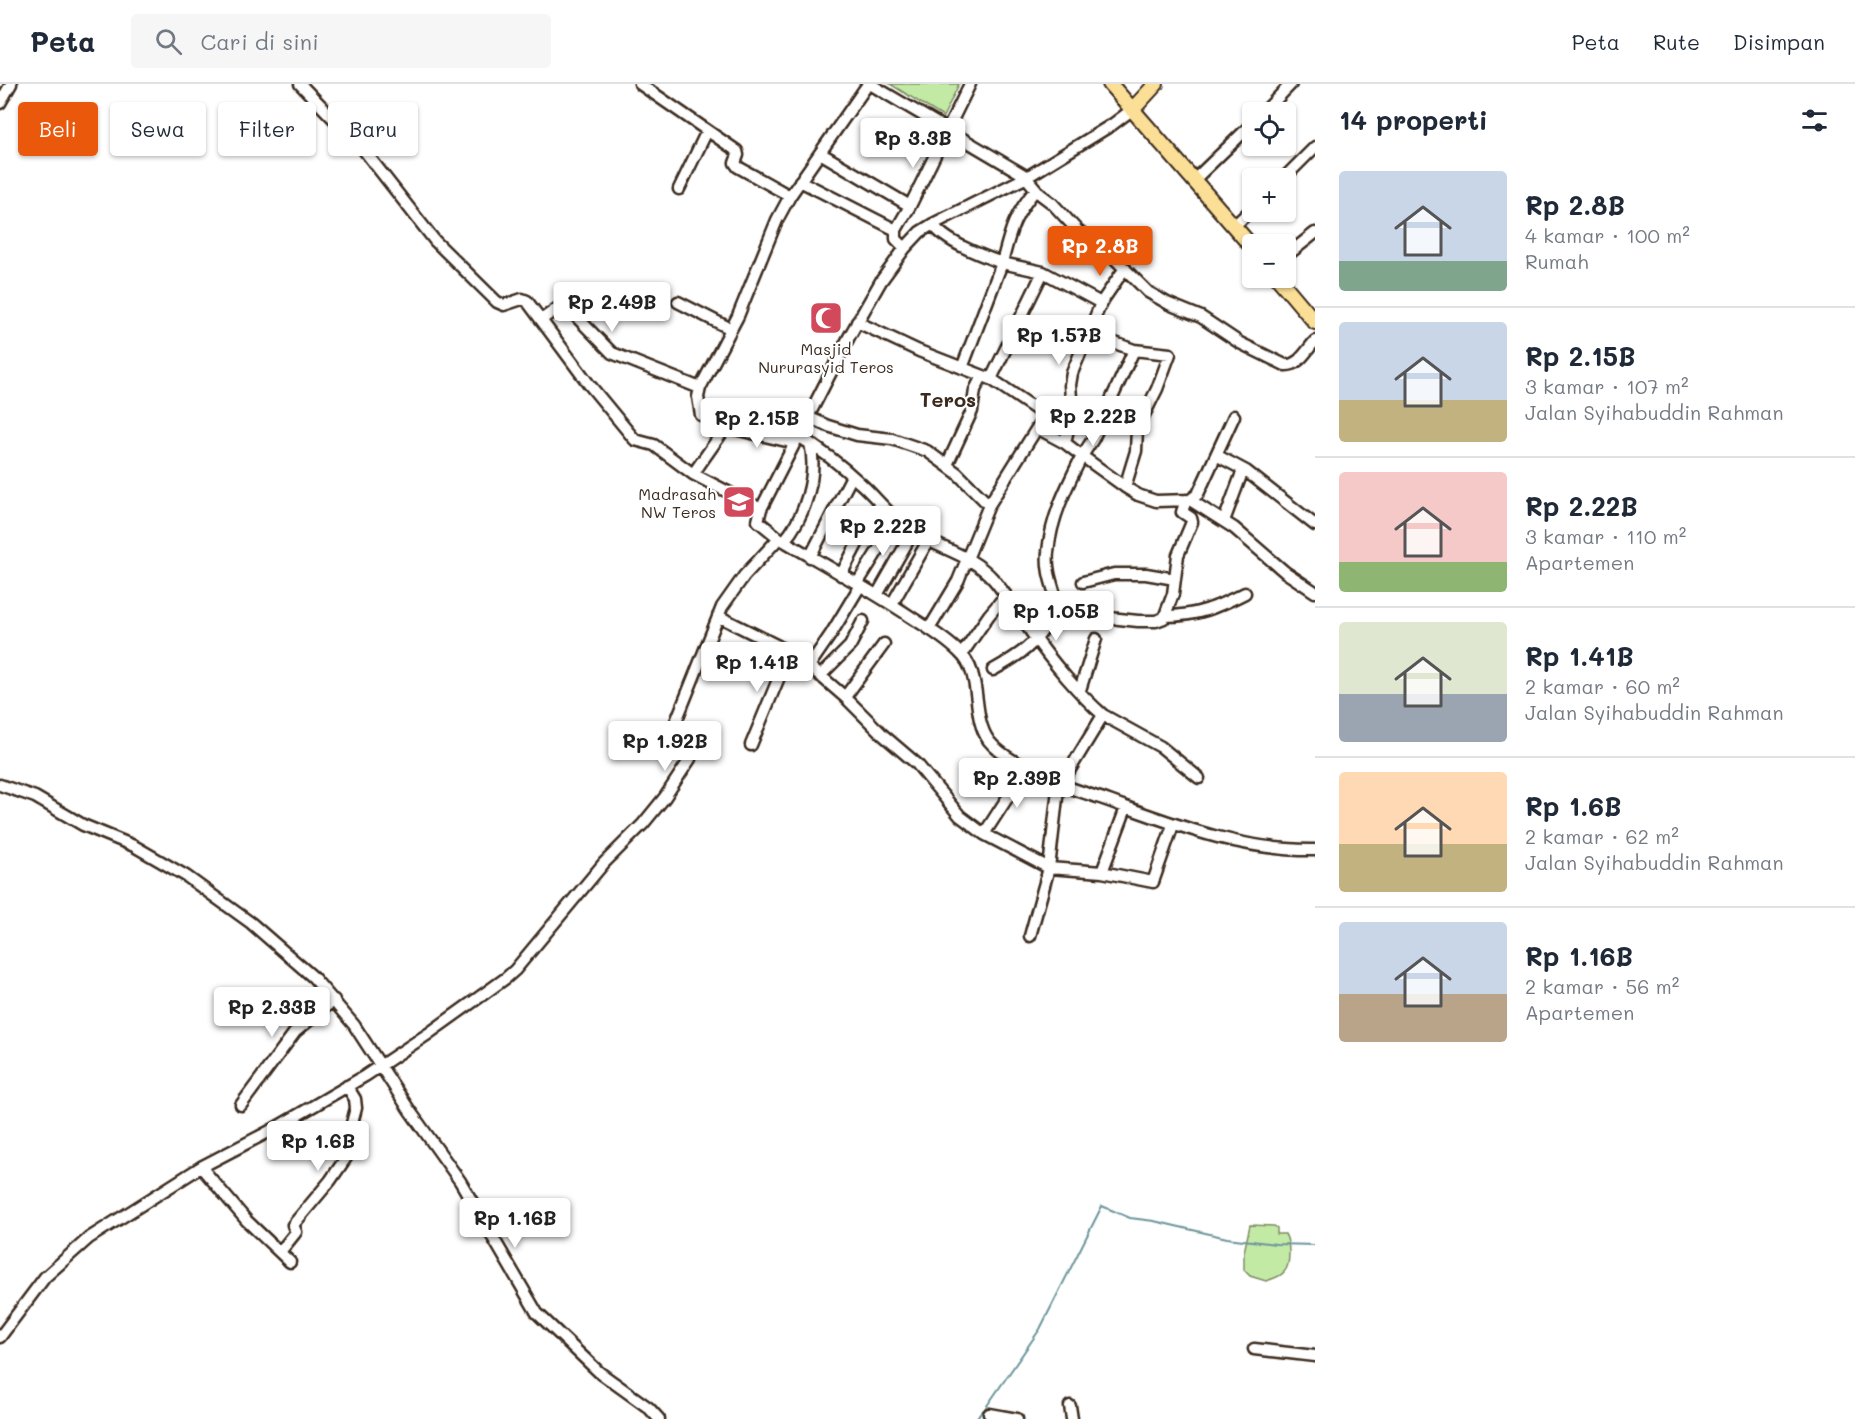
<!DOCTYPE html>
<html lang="id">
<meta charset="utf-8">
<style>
body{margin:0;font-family:Mali,sans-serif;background:#f6f6f7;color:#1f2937;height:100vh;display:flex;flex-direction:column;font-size:22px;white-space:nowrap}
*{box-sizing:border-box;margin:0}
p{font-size:20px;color:#747a83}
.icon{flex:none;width:33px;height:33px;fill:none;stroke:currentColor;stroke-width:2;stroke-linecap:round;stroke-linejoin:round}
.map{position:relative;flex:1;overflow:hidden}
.panel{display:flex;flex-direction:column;background:#fff;width:540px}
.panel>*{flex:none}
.hud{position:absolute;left:18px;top:18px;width:570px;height:54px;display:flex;gap:12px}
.tools{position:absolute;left:1242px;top:18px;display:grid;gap:12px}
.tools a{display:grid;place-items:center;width:54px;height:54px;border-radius:6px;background:#fff;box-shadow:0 2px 4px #0004;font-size:30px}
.price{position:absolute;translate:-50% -51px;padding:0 14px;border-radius:6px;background:#fff;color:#222;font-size:20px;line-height:39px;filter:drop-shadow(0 2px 3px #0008)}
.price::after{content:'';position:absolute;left:50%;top:36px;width:18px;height:14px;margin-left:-9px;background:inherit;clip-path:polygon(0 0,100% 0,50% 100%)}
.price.on{background:#ea580c;color:#fff}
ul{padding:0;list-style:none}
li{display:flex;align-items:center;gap:18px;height:150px;padding:0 24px}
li+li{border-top:2px solid #e0e1e3}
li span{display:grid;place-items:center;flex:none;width:168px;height:120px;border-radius:6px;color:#555}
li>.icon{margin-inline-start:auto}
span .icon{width:72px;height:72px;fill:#fffc;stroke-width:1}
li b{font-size:26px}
h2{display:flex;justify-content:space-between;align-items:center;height:72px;padding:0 24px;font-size:26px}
.tag{padding:0 21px;border-radius:6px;background:#fff;box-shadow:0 2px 4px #0004;font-size:21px;line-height:54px}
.tag.on{background:#ea580c;color:#fff}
header{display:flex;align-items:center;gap:36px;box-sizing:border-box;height:84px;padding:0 30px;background:#fff;border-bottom:2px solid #e0e1e3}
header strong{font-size:28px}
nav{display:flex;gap:33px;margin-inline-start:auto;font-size:21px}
.search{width:420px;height:54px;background:#f6f6f7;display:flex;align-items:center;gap:15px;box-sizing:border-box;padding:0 21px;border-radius:6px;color:#747a83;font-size:22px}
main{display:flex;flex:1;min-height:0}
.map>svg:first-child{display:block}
</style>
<header>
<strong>Peta</strong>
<div class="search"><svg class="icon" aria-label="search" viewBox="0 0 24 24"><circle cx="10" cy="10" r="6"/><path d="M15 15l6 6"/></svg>Cari di sini</div>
<nav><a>Peta</a><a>Rute</a><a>Disimpan</a></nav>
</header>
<main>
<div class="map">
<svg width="1315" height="1335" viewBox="0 0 1315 1335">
<rect width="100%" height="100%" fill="#fff"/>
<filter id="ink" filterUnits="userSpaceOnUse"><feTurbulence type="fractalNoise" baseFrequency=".0167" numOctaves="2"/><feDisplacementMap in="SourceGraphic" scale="12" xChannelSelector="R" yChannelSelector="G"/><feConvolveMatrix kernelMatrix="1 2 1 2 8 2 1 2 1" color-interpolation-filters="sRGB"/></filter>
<g filter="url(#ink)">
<path fill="#c2eaa5" stroke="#7e8a62" stroke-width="1.5" d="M 890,0 L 959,0 L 943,33 Z
M 1250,1141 L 1274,1142 L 1277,1144 L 1277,1150 L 1285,1150 C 1290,1158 1291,1181 1284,1188 C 1280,1193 1272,1195 1266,1197 L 1250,1192 L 1244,1186 L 1244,1168 Z"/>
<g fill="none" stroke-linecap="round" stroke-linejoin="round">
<path stroke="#6d959b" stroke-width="2" d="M 975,1335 L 984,1326 L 1040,1245 L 1102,1122 L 1130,1134 L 1154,1137 L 1227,1154 L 1276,1160 L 1315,1161"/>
<defs>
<path id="minor" d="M 300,0 L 363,65 L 435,157 L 497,218 L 504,221 L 522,215 L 527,217 L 588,299 L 635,356 L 654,361 L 693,390 L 761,425
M 640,0 L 737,67 L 738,71 L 735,79 L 738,83 L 790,112
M 870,0 L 1024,91 L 1040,110 L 1052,119 L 1078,147 L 1112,172 L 1148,208 L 1169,220 L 1201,233 L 1240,259 L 1285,281 C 1299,282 1306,267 1315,257
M 0,19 L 11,0
M 1264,28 L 1291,0
M 820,69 L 910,122
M 1284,94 L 1315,63
M 1194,96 L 1252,40
M 800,97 L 896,146
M 679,105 L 707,47
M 1036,105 C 1013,133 1011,145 1002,179 L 1043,188 L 1101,219
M 933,140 C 944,158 983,172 1002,179 L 962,284
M 1234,142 L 1252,125
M 905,164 L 896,155 L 896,146 L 910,122 L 970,0
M 1286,172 L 1315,149
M 678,218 L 731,245
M 541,236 L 562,221 L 565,221 L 612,269 L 700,304
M 857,238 L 919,267 L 991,295 L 1043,330 L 1043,334 L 1037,344 L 1065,359 L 1082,372 C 1067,402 1051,433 1048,468 C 1046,486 1052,500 1057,517 C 1058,523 1054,529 1051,534 C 1035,561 1020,571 993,586
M 1088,249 L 1134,266 L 1170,270 L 1157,305 L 1137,345 L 1136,367 L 1125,403 L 1138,411 L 1156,417 L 1190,416 L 1198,410 L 1216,371 L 1246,387 L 1315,441
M 991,295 L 1043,188
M 808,333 L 828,342 L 857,351 L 892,355 L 927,367 L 957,389 L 989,421
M 726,343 L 795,359
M 798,352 C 820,365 841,381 860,399 C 876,413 888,430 906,443 C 935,465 970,468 994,496 C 1009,514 1021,534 1034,552 C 1051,577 1080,611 1103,631 L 1058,705 L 1049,784 L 1030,852
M 1065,359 L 1072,327 L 1070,301 L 1072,289 L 1101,219 L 1125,184
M 1216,371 L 1234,332
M 947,381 L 972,327 L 975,306 L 982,292
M 693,390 L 726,343 L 701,331 L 698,313 L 700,304 L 738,232 L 777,136 L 790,112 L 868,0
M 1125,403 L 1082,372 L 1093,355 L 1134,266
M 1190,416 L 1234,444 L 1285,488 L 1315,508
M 1224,437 L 1243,386
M 779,454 C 823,480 869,505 911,533 C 928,544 945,554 959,568 C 984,590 970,631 989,657 C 996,666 1007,673 1017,679 C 1049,699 1074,705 1109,717 C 1176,741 1242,767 1315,766
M 784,457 C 805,433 818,391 810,359
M 810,473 L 852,392
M 841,491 L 869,437 L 880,420
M 1083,498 L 1114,490 L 1146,490 L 1175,495
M 857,500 L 897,436
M 877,511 L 913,448
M 892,520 L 928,457
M 1055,527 L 1080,534 L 1100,533 L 1138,537 L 1156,537 L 1164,534 L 1173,510 L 1178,471 L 1192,438 L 1191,434 L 1182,428 L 1186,416
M 718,532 L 778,562 L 809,582 L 845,613 L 883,651 L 917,680 L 960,732 L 984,750 L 1049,784 L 1102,788
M 1165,532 C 1198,532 1217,523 1245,509
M 929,545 L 958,497 L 989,421 L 1037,344
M 962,570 L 989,531 L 1006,511
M 809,582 L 831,550 L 860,502
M 820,592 L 850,562 L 863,537
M 1080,606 L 1096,555
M 845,613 L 884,560
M 1103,631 L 1161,663 L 1199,694
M 751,661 L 789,569
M 0,701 L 35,713 L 83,741 L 134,762 L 186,792 L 251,839 L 313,893 L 354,941 L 410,1027 L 460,1097 L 537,1229 L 599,1288 L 649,1324 L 659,1335
M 1126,724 L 1102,788 L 1153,798 L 1173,741
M 984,750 L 1026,685
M 241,1021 L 295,948 L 334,916
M 201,1083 L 247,1137 L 290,1178
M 280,1168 L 296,1148 L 293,1141 L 330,1097 L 354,1062 L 350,1047 L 356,1024 L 355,1015 L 347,1002
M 0,1253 L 45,1193 L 89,1154 L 201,1083 L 272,1046 L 365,992 L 428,950 L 506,894 L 515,886 L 604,779 L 643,740 L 665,713 L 690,675 L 692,668 C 684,660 670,659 673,645 L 722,523 L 744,492 L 779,454 L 758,437 L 761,425 L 849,253 L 881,197 L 905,164 L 920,148 L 933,140 L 1027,93 L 1113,40 L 1133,25
M 1254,1265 L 1315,1272
M 1070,1322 L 1072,1335
M 989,1330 L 1017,1335"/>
<path id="major" d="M 1110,0 L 1252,163
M 1133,25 L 1156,0
M 1278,194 L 1315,238"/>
</defs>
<use href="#minor" stroke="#3b2a1e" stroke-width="15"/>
<use href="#major" stroke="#3b2a1e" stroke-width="18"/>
<use href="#minor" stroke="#fff" stroke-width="10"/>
<use href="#major" stroke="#fbdf96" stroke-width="14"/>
</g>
</g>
<defs>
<symbol id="mosque-square" viewBox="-11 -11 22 22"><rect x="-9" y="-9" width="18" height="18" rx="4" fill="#d1495b" stroke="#fff"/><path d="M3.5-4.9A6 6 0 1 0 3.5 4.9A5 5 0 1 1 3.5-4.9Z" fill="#fff"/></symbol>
<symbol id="school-square" viewBox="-11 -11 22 22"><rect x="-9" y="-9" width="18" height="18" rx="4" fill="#d1495b" stroke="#fff"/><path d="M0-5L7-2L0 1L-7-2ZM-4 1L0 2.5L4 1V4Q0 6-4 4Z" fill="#fff"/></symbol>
</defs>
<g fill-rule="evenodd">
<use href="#mosque-square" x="807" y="215" width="38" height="38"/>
<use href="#school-square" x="720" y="399" width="38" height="38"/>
</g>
<g text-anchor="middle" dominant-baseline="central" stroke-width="4.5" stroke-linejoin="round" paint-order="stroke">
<g font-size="16" fill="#3b2a1e" stroke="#fff">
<text x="826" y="264">Masjid<tspan x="826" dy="18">Nururasyid Teros</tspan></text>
<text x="716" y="409" text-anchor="end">Madrasah<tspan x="716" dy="18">NW Teros</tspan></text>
</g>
<g font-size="20" font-weight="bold" fill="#3b2a1e" stroke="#fff">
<text x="948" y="315">Teros</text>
</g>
</g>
</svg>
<div class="tools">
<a><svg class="icon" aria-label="locate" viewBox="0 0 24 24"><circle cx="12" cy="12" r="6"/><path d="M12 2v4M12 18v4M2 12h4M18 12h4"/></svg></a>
<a>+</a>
<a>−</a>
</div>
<b class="price" style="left:913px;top:85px">Rp 3.3B</b>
<b class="price on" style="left:1100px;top:193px">Rp 2.8B</b>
<b class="price" style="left:612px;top:249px">Rp 2.49B</b>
<b class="price" style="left:1059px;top:282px">Rp 1.57B</b>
<b class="price" style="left:1093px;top:363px">Rp 2.22B</b>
<b class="price" style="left:757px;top:365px">Rp 2.15B</b>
<b class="price" style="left:883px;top:473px">Rp 2.22B</b>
<b class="price" style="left:1056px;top:558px">Rp 1.05B</b>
<b class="price" style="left:757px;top:609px">Rp 1.41B</b>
<b class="price" style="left:665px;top:688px">Rp 1.92B</b>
<b class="price" style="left:1017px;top:725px">Rp 2.39B</b>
<b class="price" style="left:272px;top:954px">Rp 2.33B</b>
<b class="price" style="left:318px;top:1088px">Rp 1.6B</b>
<b class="price" style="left:515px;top:1165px">Rp 1.16B</b>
<div class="hud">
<a class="tag on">Beli</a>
<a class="tag">Sewa</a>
<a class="tag">Filter</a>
<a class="tag">Baru</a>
</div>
</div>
<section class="panel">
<h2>14 properti<svg class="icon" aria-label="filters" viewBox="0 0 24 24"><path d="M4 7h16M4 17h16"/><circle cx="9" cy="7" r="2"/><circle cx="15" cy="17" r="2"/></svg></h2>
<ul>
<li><span style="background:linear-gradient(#c9d6e8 75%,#7fa58c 0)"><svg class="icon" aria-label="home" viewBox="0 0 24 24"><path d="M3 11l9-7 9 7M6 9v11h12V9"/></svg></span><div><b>Rp 2.8B</b><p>4 kamar · 100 m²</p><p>Rumah</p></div></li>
<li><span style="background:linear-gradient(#c9d6e8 65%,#c2b280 0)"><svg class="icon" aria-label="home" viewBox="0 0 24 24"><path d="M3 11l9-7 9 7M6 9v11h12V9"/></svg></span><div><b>Rp 2.15B</b><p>3 kamar · 107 m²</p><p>Jalan Syihabuddin Rahman</p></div></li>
<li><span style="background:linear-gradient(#f6c9c9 75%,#8fb573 0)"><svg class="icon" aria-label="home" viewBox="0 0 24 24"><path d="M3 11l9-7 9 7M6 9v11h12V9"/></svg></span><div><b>Rp 2.22B</b><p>3 kamar · 110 m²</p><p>Apartemen</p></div></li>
<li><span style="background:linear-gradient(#dfe7d0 60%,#9aa5b1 0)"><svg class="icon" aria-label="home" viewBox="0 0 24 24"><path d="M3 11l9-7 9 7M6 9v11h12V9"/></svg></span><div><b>Rp 1.41B</b><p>2 kamar · 60 m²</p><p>Jalan Syihabuddin Rahman</p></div></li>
<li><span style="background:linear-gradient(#ffd9b3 60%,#c2b280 0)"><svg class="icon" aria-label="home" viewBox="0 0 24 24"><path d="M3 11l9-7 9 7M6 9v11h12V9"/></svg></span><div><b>Rp 1.6B</b><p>2 kamar · 62 m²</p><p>Jalan Syihabuddin Rahman</p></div></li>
<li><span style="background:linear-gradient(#c9d6e8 60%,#b9a48a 0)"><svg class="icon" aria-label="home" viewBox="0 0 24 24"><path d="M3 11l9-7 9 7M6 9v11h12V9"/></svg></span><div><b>Rp 1.16B</b><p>2 kamar · 56 m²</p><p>Apartemen</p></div></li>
</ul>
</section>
</main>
